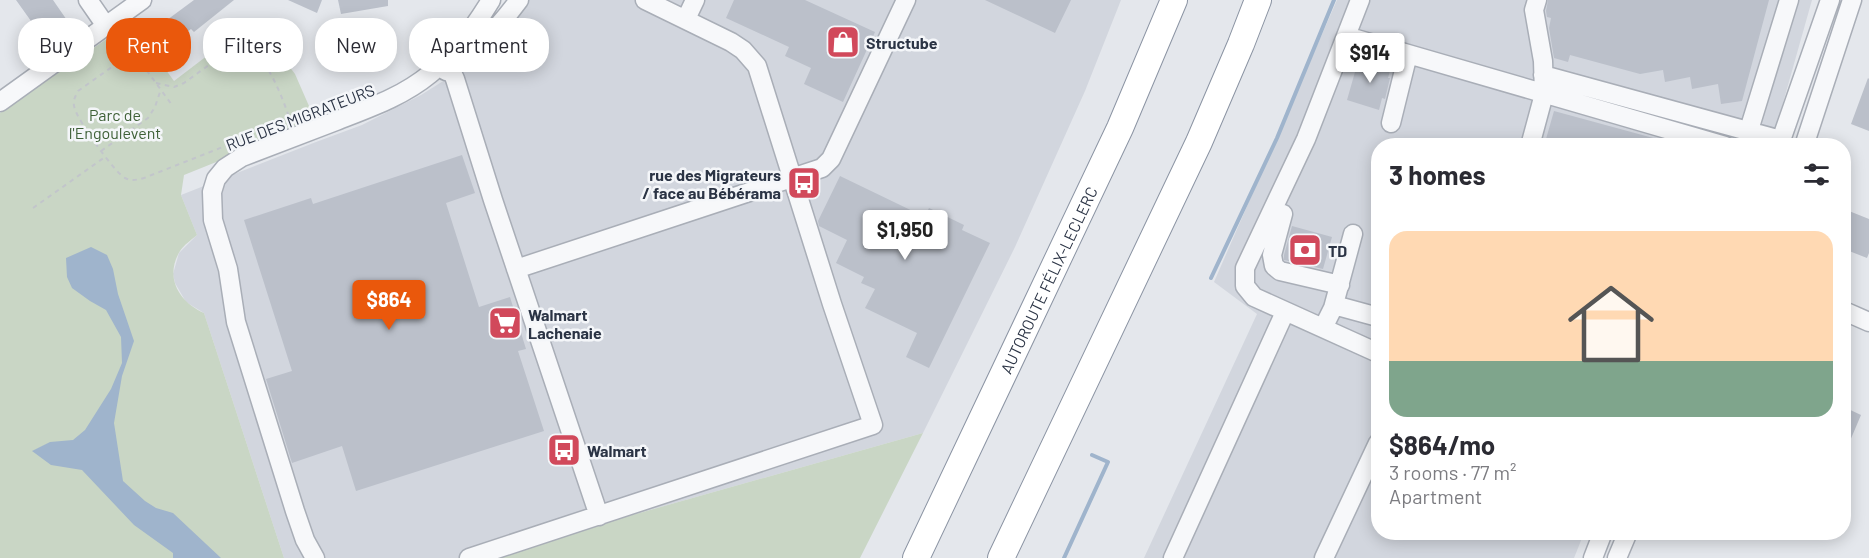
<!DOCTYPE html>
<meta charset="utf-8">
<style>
body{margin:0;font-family:Barlow,sans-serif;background:#f7f7f7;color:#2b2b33;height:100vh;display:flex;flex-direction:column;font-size:22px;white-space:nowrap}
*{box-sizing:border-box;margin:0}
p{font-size:20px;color:#7c7c81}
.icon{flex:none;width:33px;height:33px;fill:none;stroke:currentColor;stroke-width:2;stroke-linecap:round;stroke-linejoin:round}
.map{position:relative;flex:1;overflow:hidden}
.side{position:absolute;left:1371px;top:138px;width:480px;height:402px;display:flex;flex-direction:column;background:#fff;border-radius:24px;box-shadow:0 3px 15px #0003}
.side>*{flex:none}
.banner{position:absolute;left:18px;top:18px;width:570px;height:54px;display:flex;gap:12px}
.price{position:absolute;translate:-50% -51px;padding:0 14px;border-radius:6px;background:#fff;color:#222;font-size:20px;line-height:39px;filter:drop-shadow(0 2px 3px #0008)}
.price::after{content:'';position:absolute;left:50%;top:36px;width:18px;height:14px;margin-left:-9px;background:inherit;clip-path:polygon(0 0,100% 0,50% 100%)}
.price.current{background:#ea580c;color:#fff}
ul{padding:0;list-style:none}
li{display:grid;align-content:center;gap:12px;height:318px;padding:0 18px}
li span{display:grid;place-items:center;height:186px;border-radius:18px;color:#555}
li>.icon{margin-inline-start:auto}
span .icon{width:108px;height:108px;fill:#fffc;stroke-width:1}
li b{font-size:26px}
h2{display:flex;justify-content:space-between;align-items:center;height:72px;padding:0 18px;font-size:26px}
.tag{padding:0 21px;border-radius:24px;background:#fff;box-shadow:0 3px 15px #0003;font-size:21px;line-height:54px}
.tag.current{background:#ea580c;color:#fff}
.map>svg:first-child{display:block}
</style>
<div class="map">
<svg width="1869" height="558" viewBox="0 0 1869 558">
<rect width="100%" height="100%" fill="#e4e7ec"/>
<path fill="#d2d6de" d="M 528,0 L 1121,0 L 1085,91 L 1015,247 L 923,433 L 480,558 L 284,558 L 204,313 L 186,302 L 175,283 L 173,274 L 179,253 L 197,235 L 181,195 L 316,142 L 362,125 L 421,95 L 467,66 Z
M 1337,0 L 1812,0 L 1777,124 L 1767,145 L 1378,146 L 1378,532 L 1584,533 L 1574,558 L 1144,558 L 1257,314 L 1214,282 Z"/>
<path fill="#c9d6c5" d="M 254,20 L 295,74 L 316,122 L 184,175 L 181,195 L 197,235 C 191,240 184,245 180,251 C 164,277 179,302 204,313 L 284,558 L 0,558 L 0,113 L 131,22 L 174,81 Z
M 923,433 L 860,558 L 480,558 Z"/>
<path fill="#9fb4cc" d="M 91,247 L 107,255 L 113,269 L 118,294 L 134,341 L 122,376 L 114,423 L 123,481 L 145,501 L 156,508 L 173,513 L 221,558 L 173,558 L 173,553 L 134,525 L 82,470 L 51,465 L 32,451 L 50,442 L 73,440 L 85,430 L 111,389 L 122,363 L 121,337 L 106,310 L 90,301 L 72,288 L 67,277 L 66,258 Z"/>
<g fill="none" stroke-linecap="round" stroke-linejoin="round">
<path stroke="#9fb4cc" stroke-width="4" d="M 1211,278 L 1277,138 L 1334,0
M 1064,558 L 1108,462 L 1092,455"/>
</g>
<path fill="#bbc0ca" d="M 16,0 L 53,0 L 71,26 L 46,42 Z
M 194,0 L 234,0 L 194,32 L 191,29 L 161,51 L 148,34 Z
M 288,0 L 322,0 L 317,13 Z
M 338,0 L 388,0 L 388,6 L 341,14 Z
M 734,0 L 805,0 L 875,32 L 843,102 L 804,84 L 811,68 L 785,56 L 789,47 L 726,18 Z
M 985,0 L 1071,0 L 1055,33 Z
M 1548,0 L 1769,0 L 1742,101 L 1721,104 L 1718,84 L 1692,89 L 1690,77 L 1665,82 L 1663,70 L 1640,74 L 1570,55 L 1568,62 L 1554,58 L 1549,28 L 1551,18 L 1547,17 L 1546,11 Z
M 1359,58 L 1391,67 L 1388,78 L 1390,78 L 1385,99 L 1382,98 L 1379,110 L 1347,100 Z
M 1868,78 L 1869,79 L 1869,131 L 1851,124 Z
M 1554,111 L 1668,142 L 1668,146 L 1544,146 Z
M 462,155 L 475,193 L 446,203 L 479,307 L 510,297 L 526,349 L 518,351 L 544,431 L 356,491 L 342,446 L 292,463 L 266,379 L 292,371 L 244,220 L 311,198 L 313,204 Z
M 840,176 L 925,217 L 929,208 L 964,225 L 962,230 L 990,243 L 929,368 L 906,357 L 917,333 L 865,308 L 875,289 L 861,283 L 864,277 L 836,263 L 847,240 L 819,226 L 818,221 Z
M 1844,209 L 1869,219 L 1869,253 L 1867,258 L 1844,249 Z
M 1292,226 L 1332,237 L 1323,269 L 1284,260 L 1284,255 Z
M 1844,407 L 1861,415 L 1844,455 Z"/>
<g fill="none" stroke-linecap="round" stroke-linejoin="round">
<defs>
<path id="minor" d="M 88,0 L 106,26
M 1360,0 L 1306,139 L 1245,268 L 1245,286 L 1254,297 L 1378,353
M 686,19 L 695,0
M 1346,36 L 1725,146
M 444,62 L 450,68 L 455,79 L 493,200 L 599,516
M 446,71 C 476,53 499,27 519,0
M 1543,75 L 1781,140
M 0,102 L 142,0
M 1391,123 L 1408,54
M 1749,130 L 1789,0
M 1530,146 L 1544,94 L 1543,61 L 1534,10 L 1537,0
M 1779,146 L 1830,0
M 1804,146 L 1852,0
M 1283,214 L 1272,255 L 1274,266 L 1280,271 L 1340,285
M 516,269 L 822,168 L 831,159 L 906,0
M 1334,305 L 1378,317
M 1844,311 L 1869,322
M 1323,328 L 1333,308 L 1353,234
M 315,558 L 305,540 L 295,511 L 236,322 L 228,269 L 213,220 L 212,192 L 216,179 L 225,168 L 242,157 C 273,145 304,133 336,121 C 369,108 402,97 430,74 C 455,54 474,28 491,0
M 469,558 L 873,425 L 832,304 L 757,66 L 743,50 L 731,42 L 645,0
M 1173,558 L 1285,312
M 1324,558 L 1378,443
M 1593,558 L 1603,532
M 1617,558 L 1628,532"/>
<g id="highway">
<path id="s1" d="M 916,558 L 1120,128 L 1174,0"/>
<path d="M 1001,558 L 1199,142 L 1241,44 L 1258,0"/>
</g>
</defs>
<use href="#minor" stroke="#a9aeb7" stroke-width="21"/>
<use href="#highway" stroke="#8b94a3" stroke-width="28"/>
<path stroke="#c2c5cb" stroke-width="2" stroke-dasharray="4.5 4.5" stroke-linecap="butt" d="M 120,34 L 172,105
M 133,52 L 78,91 C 75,97 72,102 75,109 C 78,121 115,173 125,178 C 131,181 137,180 144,178 L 233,143
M 156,83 L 174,87 L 184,83 L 231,49 C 262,35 284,102 291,123
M 101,151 L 148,118 L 155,107 L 161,89
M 33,208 L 105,157"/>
<use href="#minor" stroke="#f7f8fa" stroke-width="18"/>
<use href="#highway" stroke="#fff" stroke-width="26"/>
</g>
<defs>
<symbol id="shop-square" viewBox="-11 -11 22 22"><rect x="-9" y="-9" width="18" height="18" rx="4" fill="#d1495b" stroke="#f4f6f9"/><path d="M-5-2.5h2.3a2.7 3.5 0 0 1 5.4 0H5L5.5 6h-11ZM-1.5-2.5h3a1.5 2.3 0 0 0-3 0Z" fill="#fff"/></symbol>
<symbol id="bus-square" viewBox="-11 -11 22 22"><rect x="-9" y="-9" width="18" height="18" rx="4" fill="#d1495b" stroke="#f4f6f9"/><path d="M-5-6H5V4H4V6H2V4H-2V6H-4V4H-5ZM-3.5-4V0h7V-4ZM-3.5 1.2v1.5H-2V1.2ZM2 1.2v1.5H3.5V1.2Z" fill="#fff"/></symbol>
<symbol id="bank-square" viewBox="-11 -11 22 22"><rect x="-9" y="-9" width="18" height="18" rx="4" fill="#d1495b" stroke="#f4f6f9"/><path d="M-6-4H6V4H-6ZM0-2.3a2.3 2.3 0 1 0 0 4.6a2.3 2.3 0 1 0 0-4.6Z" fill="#fff"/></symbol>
<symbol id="supermarket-square" viewBox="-11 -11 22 22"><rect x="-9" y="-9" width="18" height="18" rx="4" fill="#d1495b" stroke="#f4f6f9"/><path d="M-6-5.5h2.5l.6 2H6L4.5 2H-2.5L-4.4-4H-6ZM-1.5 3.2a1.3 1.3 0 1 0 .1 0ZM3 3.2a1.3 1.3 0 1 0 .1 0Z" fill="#fff"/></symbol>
</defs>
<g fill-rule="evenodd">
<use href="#shop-square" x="824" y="23" width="38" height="38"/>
<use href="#bus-square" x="785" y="164" width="38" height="38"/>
<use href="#bank-square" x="1286" y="231" width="38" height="38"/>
<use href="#supermarket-square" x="486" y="304" width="38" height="38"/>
<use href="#bus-square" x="545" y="431" width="38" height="38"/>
</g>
<g text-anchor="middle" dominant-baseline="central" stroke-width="5" stroke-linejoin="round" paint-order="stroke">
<g font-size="16" font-weight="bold" fill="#2b3445" stroke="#f4f6f9" text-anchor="start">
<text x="866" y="42">Structube</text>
<text x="781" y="174" text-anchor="end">rue des Migrateurs<tspan x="781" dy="18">/ face au Bébérama</tspan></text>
<text x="1328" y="250">TD</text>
<text x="528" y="314">Walmart<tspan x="528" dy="18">Lachenaie</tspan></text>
<text x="587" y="450">Walmart</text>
</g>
<g font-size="16" fill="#3f6138" stroke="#f4f6f9">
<text x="115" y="114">Parc de<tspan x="115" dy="18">l'Engoulevent</tspan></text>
</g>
<g font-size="16" fill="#2b3445" stroke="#f4f6f9">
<text transform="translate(300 117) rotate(-21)">RUE DES MIGRATEURS</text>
<text stroke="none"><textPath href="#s1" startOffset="308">AUTOROUTE FÉLIX-LECLERC</textPath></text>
</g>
</g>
</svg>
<b class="price" style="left:1370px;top:84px">$914</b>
<b class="price" style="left:905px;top:261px">$1,950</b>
<b class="price current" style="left:389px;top:331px">$864</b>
<div class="banner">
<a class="tag">Buy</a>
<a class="tag current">Rent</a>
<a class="tag">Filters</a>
<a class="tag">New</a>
<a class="tag">Apartment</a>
</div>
<section class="side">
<h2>3 homes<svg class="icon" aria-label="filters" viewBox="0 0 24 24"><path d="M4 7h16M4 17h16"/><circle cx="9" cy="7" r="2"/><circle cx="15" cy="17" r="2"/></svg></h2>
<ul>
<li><span style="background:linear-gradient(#ffd9b3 70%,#7fa58c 0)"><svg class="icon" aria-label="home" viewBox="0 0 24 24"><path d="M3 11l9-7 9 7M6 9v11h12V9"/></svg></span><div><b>$864/mo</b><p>3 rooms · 77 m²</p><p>Apartment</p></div></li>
</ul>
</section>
</div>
